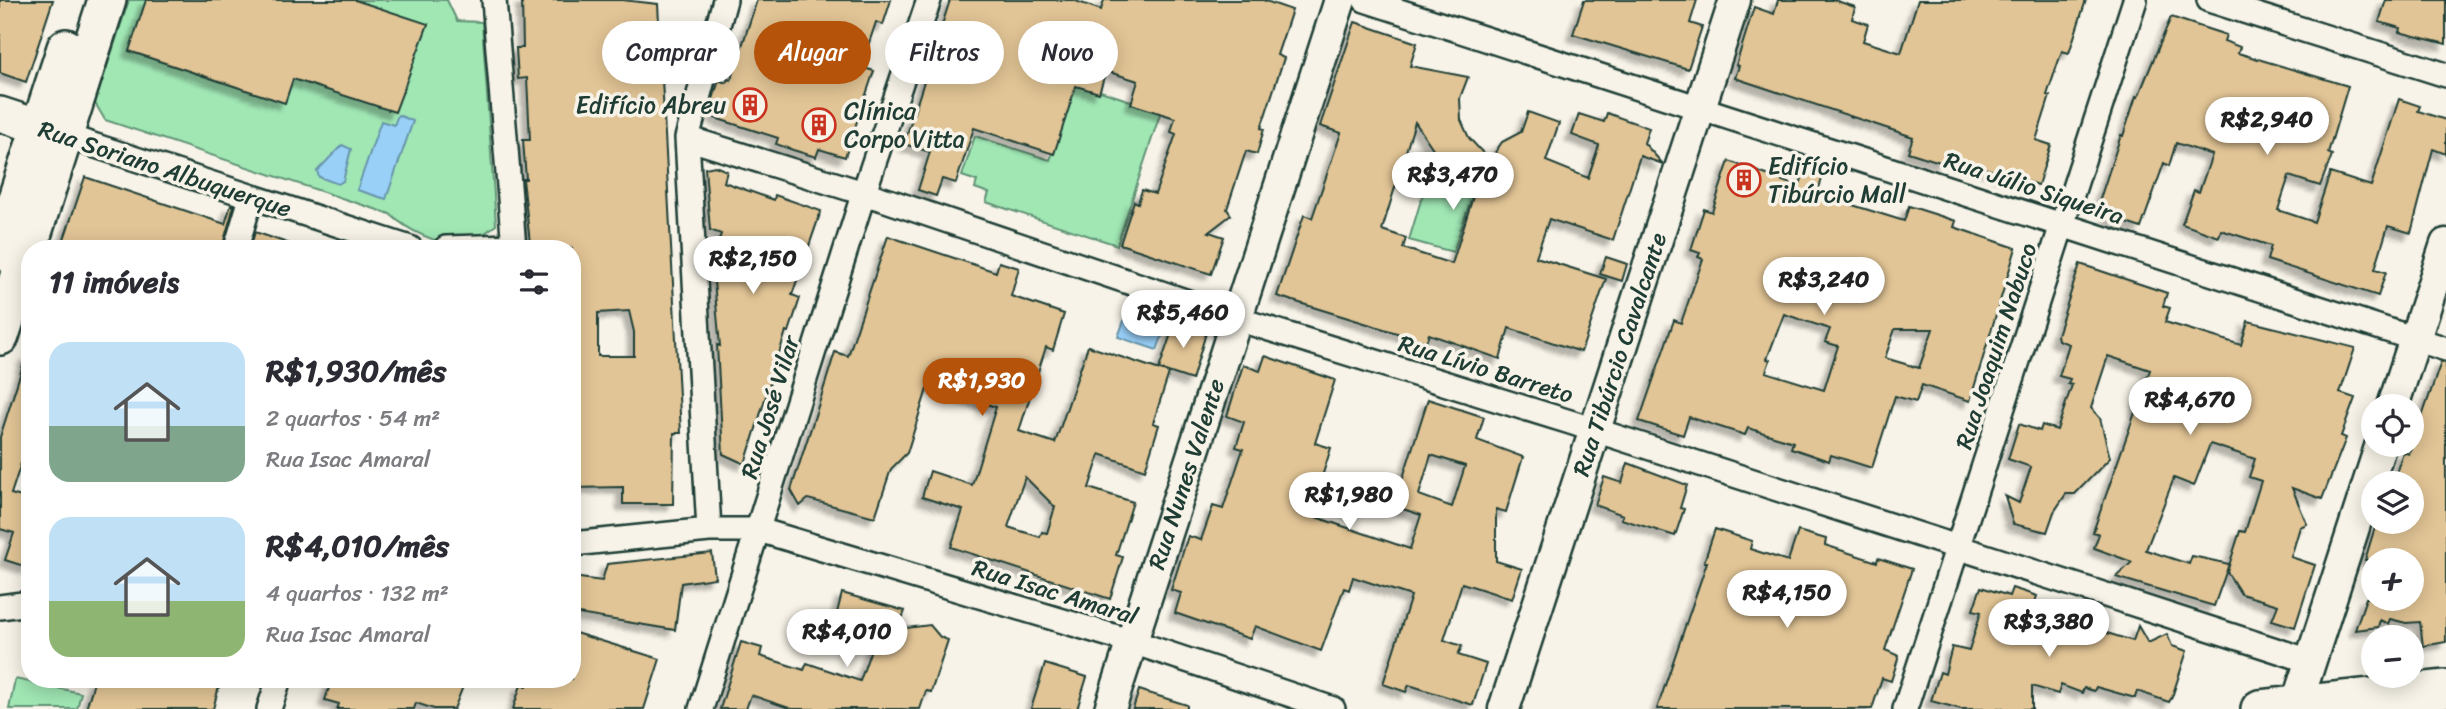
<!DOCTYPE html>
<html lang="pt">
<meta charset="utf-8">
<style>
body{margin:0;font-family:Sriracha,sans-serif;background:#f7f7f7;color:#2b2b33;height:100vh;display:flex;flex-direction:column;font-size:26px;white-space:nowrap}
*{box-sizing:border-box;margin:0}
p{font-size:23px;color:#7c7c81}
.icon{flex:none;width:38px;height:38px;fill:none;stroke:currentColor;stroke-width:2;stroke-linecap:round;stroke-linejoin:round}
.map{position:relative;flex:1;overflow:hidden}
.side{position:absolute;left:21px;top:240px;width:560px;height:448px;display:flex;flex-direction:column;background:#fff;border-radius:28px;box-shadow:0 4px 18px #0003}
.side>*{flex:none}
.banner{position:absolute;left:602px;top:21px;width:665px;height:63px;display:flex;gap:14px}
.controls{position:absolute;left:2361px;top:394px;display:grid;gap:14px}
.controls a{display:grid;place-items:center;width:63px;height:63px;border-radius:50%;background:#fff;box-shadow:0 4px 18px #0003;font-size:35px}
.price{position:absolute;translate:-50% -60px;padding:0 16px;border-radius:24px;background:#fff;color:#222;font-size:23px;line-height:46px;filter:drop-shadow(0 2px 4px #0008)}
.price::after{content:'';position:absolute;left:50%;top:42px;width:21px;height:16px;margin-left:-10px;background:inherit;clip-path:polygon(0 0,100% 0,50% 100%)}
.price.active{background:#b45309;color:#fff}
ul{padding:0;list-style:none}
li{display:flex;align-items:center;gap:21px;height:175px;padding:0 28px}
li span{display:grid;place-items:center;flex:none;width:196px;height:140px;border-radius:21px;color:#555}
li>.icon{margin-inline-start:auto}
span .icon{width:84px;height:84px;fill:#fffc;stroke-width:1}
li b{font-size:30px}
h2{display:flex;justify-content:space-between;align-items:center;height:84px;padding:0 28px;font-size:30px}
.pill{padding:0 24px;border-radius:32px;background:#fff;box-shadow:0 4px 18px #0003;font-size:24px;line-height:63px}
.pill.active{background:#b45309;color:#fff}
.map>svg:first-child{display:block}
</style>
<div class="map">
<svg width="2446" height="709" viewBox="0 0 2446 709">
<defs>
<filter id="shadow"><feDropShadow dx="-6" dy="6" stdDeviation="2" flood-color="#0004"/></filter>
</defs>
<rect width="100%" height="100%" fill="#f7f3e8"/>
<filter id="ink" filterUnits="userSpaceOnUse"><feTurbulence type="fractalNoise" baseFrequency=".0143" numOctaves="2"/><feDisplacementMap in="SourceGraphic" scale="14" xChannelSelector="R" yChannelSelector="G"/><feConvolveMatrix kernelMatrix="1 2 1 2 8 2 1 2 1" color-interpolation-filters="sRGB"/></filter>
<g filter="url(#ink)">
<path fill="#a0e7b4" stroke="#609274" stroke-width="2" d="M 129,0 L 447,0 L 457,21 L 482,22 L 496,225 C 486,232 474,243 461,244 C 437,245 407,230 390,214 L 105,120 L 95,103 Z
M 1076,83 L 1161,111 L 1117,245 L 986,202 L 989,193 L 975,188 L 977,181 L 962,176 L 975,136 L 1050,160 Z
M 1430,170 L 1476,184 L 1453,252 L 1409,240 Z
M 15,679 L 81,693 L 77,709 L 9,709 Z"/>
<path fill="#99d0f8" stroke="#6895aa" stroke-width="2" d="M 398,115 L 413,121 L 386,199 L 357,190 L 381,121 L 394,125 Z
M 342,145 L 351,149 L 343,181 L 338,184 L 319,177 L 317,171 Z
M 1125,318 L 1164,331 L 1157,350 L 1118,337 Z"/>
<path fill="#e2c596" stroke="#1f3d34" stroke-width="2" fill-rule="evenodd" filter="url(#shadow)" d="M 0,0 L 53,0 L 26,82 L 0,73 Z
M 146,0 L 355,0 L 428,24 L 395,112 L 293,79 L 285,103 L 129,51 Z
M 522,0 L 622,0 L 658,4 L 681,433 L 674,433 L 673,504 L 623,504 L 623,487 L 572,488 L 572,248 L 532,248 L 530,243 L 523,179 L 526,179 L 523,140 L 530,140 L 527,78 L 518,79 L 516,48 L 523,48 ZM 629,311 L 634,332 L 634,356 L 598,356 L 598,313 Z
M 757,0 L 891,0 L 883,25 L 876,22 L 861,67 L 874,71 L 845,157 L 819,149 L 816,157 L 793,150 L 776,144 L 778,138 L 715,118 L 716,115 L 709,112 L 719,80 L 726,83 L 728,79 L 731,80 Z
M 950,0 L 1073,0 L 1101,10 L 1104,0 L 1263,0 L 1292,10 L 1277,55 L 1284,58 L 1261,128 L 1264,129 L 1257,154 L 1246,151 L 1227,209 L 1231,215 L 1209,232 L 1224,237 L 1211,274 L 1120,244 L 1134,201 L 1138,203 L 1142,190 L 1155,194 L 1176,134 L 1171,132 L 1175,118 L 1131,104 L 1138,81 L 1106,71 L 1099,93 L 1076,86 L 1054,154 L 974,128 L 956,183 L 942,179 L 936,196 L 918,190 L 930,152 L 904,144 Z
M 1584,0 L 1697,0 L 1690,23 L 1702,27 L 1688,69 L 1573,34 Z
M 1778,0 L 1834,0 L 1855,7 L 1852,19 L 1868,24 L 1863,41 L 1901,53 L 1918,0 L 2086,0 L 2069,53 L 2062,51 L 2047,95 L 2050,96 L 2036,140 L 2051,145 L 2038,185 L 1945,156 L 1943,163 L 1908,152 L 1913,137 L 1735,78 L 1739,66 L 1736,65 L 1754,7 L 1774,14 Z
M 2386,0 L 2446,0 L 2446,44 L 2399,32 L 2400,28 L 2379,22 Z
M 2171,17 L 2226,35 L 2224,41 L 2240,47 L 2238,53 L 2348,86 L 2328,153 L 2332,155 L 2320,186 L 2289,176 L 2278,210 L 2314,222 L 2330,173 L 2371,186 L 2399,99 L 2420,106 L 2418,111 L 2446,120 L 2446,154 L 2433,149 L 2411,233 L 2388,226 L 2375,269 L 2386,272 L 2378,296 L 2267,260 L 2271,246 L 2221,230 L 2219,237 L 2182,224 L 2194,190 L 2199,192 L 2212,155 L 2176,143 L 2169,166 L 2164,163 L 2141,228 L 2109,217 L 2111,209 L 2098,205 L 2121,135 L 2123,136 L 2136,96 L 2138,97 Z
M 1355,22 L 1417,43 L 1410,66 L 1468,77 L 1460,98 L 1461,120 L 1469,138 L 1484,154 L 1457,173 L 1452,165 L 1446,168 L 1415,122 L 1382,230 L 1406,238 L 1403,248 L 1452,264 L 1486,155 L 1490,160 L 1502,142 L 1521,132 L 1528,112 L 1559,123 L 1546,161 L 1588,178 L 1599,145 L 1572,135 L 1579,114 L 1604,122 L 1607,113 L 1649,128 L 1644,143 L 1663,164 L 1640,156 L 1613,240 L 1549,219 L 1536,257 L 1606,279 L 1581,352 L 1509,328 L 1500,359 L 1429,334 L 1426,342 L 1277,296 L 1304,215 L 1312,218 L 1341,133 L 1320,126 Z
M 1729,161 L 1799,187 L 1805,170 L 1823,176 L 1817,194 L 1904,221 L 1909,206 L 1956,221 L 1954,227 L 2016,248 L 1970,401 L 1922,385 L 1916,402 L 1895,396 L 1872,468 L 1831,455 L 1829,461 L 1791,448 L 1793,442 L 1748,428 L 1745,435 L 1689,417 L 1683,435 L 1639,421 L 1674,320 L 1681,323 L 1703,259 L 1698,257 L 1700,253 L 1691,250 L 1704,209 L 1712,212 ZM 1784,314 L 1830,329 L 1825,342 L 1838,346 L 1824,390 L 1766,372 L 1770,360 L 1767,359 ZM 1895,329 L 1933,329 L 1919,368 L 1885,358 Z
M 715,166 L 727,171 L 724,182 L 774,200 L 775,195 L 821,211 L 792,295 L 800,298 L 789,332 L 786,331 L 745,464 L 723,454 L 717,345 L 720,346 L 712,260 L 721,234 L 710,230 L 705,168 Z
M 85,177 L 225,224 L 231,205 L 234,206 L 222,248 L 61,248 Z
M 255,232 L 293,245 L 293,248 L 250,248 Z
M 888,236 L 996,272 L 999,262 L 1019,268 L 1011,296 L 1064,314 L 1053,350 L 1046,347 L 1019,431 L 1055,443 L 1088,346 L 1169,373 L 1153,423 L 1159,425 L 1145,470 L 1100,454 L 1089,488 L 1133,502 L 1116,555 L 1123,557 L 1110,599 L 951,547 L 963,510 L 922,497 L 930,471 L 972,485 L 996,407 L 963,397 L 942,375 L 937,388 L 928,386 L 907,453 L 891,469 L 875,517 L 808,499 L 800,506 L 791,490 L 822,394 L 835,352 L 848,356 ZM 1025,477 L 1055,507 L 1047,533 L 1042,532 L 1040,537 L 1008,527 Z
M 1606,257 L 1627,264 L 1622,281 L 1600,274 Z
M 2080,264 L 2167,293 L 2163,306 L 2170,308 L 2165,322 L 2205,334 L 2241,345 L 2248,321 L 2355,348 L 2340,393 L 2355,398 L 2341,436 L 2346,438 L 2322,499 L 2292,488 L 2307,524 L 2300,527 L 2291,557 L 2315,565 L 2295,627 L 2272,620 L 2278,605 L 2241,594 L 2227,572 L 2240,531 L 2245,532 L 2261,481 L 2249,477 L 2255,459 L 2210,444 L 2194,486 L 2174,478 L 2146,550 L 2189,564 L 2192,556 L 2229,564 L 2214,606 L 2116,577 L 2132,562 L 2094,548 L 2099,534 L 2093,532 L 2150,370 L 2108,356 L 2091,408 L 2100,418 L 2110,458 L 2075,494 L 2066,494 L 2054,512 L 2047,532 L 2013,524 L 2005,496 L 2019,503 L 2031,467 L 2008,459 L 2019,424 L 2040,431 L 2042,425 L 2057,430 L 2072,385 L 2068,384 L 2070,379 L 2059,376 L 2069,344 L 2058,340 L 2057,335 Z
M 1176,319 L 1200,326 L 1206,333 L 1192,380 L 1159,369 Z
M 26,356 L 30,356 L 30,436 L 11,494 L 25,498 L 30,496 L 30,568 L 5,560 L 14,533 L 0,529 L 0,437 Z
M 1265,356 L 1335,380 L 1315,443 L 1331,448 L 1310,515 L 1410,549 L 1421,515 L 1394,506 L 1428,399 L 1484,417 L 1477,440 L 1523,457 L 1506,512 L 1496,509 L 1496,561 L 1522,569 L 1512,599 L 1462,583 L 1444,640 L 1462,646 L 1458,655 L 1486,664 L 1473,705 L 1409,685 L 1406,692 L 1383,684 L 1411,596 L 1353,577 L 1349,590 L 1344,588 L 1321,651 L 1255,626 L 1250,639 L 1175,613 L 1181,593 L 1171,590 L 1188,536 L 1201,540 L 1213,506 L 1223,509 L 1243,449 L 1236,447 L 1244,422 L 1227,416 L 1243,365 L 1260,371 ZM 1431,455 L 1465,466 L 1452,507 L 1419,495 Z
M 2441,362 L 2446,363 L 2446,642 L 2423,646 L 2420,622 L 2406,623 L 2390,619 L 2388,624 L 2380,620 L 2378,627 L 2355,630 L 2366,598 L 2412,598 L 2412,560 L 2365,560 L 2375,527 L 2385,531 L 2388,522 L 2412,522 L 2412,483 L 2393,483 L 2403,452 L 2409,454 Z
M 1628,463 L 1687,485 L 1680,508 L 1684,509 L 1675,536 L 1621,519 L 1623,515 L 1595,505 L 1604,477 L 1622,483 Z
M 1715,529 L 1752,541 L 1750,549 L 1788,561 L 1798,531 L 1826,539 L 1825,545 L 1877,562 L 1878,558 L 1912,569 L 1885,650 L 1899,656 L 1891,681 L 1882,678 L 1872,709 L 1657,709 L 1707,562 L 1704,562 Z
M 712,553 L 715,578 L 681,583 L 675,630 L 572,613 L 572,577 L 602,581 L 607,564 Z
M 1981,587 L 2009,596 L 2012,588 L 2037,596 L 2032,611 L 2093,632 L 2094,629 L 2133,641 L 2138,626 L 2148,643 L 2167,634 L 2172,646 L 2187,651 L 2172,697 L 2169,702 L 2137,691 L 2135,698 L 2096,687 L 2094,691 L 2084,688 L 2082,693 L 2061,685 L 2058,694 L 2032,686 L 2032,709 L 1961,709 L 1931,701 L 1940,672 L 1945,674 L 1952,647 L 1969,651 L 1981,612 L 1973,610 Z
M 842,593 L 905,611 L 898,629 L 930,625 L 940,637 L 948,640 L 931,692 L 926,691 L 920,709 L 792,709 L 751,695 L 746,709 L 720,709 L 741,642 L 762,648 L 760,656 L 804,670 L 807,663 L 860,681 L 879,626 L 837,613 Z
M 572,632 L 660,659 L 644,709 L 513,709 L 521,685 L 527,686 L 529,679 L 572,679 Z
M 1045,664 L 1087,677 L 1077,709 L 1031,709 Z
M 95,679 L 221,679 L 213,709 L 86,709 Z
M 332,679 L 466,679 L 454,709 L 434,709 L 416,703 L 414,709 L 337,709 L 339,704 L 325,700 Z
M 1139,690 L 1187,705 L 1187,709 L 1133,709 Z"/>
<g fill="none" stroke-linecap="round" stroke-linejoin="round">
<defs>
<path id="minor" d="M 494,0 L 514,248
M 1365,0 L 2446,349
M 2209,0 L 2446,75
M 65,136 L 410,248
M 687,138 L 889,201 L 1250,323 L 1570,422 L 2310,661
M 236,248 L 251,198
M 446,248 L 513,246
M 709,530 L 687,138 L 725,0
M 572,544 L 709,530 L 759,530 L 1130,641 L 1333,709
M 0,607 L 30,603
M 269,709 L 279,679
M 701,709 L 864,192 L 929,0
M 1905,709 L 2135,0"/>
<g id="tertiary">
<path d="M 2393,406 L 2446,244"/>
<path id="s1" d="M 1110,709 L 1340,0"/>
<path id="s2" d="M 1504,709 L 1735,0"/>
<path d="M 2295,709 L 2381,444"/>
</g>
<path id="secondary" d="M 0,114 L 64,135"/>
<path id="primary" d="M 0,251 L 66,48
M 0,336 L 107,0
M 2260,709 L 2446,689"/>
</defs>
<use href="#minor" stroke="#1f3d34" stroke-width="28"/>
<use href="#tertiary" stroke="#1f3d34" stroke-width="35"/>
<use href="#secondary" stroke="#1f3d34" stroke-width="38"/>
<use href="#primary" stroke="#1f3d34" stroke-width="42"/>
<use href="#minor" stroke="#f7f3e8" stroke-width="23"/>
<use href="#tertiary" stroke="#f7f3e8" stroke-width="30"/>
<use href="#secondary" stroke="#f7f3e8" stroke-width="33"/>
<use href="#primary" stroke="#f7f3e8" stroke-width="37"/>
</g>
</g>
<defs>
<symbol id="building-ring" viewBox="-11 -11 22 22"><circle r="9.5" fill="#f7f3e8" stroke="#c8321e" stroke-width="1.5"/><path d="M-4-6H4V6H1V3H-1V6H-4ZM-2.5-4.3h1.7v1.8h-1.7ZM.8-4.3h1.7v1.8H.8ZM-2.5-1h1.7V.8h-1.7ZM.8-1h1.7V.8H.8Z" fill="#c8321e"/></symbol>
</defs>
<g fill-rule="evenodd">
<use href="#building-ring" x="731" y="86" width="38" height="38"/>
<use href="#building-ring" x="800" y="106" width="38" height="38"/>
<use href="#building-ring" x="1725" y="161" width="38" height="38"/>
</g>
<g text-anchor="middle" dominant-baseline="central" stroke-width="7" stroke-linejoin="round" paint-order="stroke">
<g font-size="24" fill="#1f3d34" stroke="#f7f3e8" text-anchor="start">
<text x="726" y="105" text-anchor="end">Edifício Abreu</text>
<text x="844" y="111">Clínica<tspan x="844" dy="28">Corpo Vitta</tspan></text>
<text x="1768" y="166">Edifício<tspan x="1768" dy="28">Tibúrcio Mall</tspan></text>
</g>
<g font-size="24" fill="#1f3d34" stroke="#f7f3e8">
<text transform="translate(165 169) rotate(18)">Rua Soriano Albuquerque</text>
<text transform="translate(2034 188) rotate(18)">Rua Júlio Siqueira</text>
<text transform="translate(1996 346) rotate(-72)">Rua Joaquim Nabuco</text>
<text stroke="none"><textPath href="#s2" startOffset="373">Rua Tibúrcio Cavalcante</textPath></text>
<text transform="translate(1486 369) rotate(17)">Rua Lívio Barreto</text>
<text transform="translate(770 407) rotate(-73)">Rua José Vilar</text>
<text stroke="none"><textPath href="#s1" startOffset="247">Rua Nunes Valente</textPath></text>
<text transform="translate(1055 592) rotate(17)">Rua Isac Amaral</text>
</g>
</g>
</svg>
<div class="controls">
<a><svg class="icon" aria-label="locate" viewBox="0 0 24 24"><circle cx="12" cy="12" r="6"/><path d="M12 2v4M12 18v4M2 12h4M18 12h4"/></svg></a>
<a><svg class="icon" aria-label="layers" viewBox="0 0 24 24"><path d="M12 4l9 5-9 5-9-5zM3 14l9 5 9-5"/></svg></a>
<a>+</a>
<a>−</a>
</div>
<b class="price" style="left:2267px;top:157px">R$2,940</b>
<b class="price" style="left:1453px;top:212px">R$3,470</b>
<b class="price" style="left:753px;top:296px">R$2,150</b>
<b class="price" style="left:1824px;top:317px">R$3,240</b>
<b class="price" style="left:1183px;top:350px">R$5,460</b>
<b class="price active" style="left:982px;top:418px">R$1,930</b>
<b class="price" style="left:2190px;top:437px">R$4,670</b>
<b class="price" style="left:1349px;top:532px">R$1,980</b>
<b class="price" style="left:1787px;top:630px">R$4,150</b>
<b class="price" style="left:2049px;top:659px">R$3,380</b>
<b class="price" style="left:847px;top:669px">R$4,010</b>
<div class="banner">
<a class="pill">Comprar</a>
<a class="pill active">Alugar</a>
<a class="pill">Filtros</a>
<a class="pill">Novo</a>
</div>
<section class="side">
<h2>11 imóveis<svg class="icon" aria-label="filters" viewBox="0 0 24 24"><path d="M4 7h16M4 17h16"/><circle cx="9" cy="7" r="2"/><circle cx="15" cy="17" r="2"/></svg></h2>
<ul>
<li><span style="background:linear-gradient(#bfe0f5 60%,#7fa58c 0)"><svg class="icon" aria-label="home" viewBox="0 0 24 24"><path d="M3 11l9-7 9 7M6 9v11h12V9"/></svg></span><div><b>R$1,930/mês</b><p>2 quartos · 54 m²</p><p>Rua Isac Amaral</p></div></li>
<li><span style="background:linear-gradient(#bfe0f5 60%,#8fb573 0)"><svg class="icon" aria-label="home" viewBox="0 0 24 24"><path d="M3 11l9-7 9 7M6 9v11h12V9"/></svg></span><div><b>R$4,010/mês</b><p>4 quartos · 132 m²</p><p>Rua Isac Amaral</p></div></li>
</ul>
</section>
</div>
